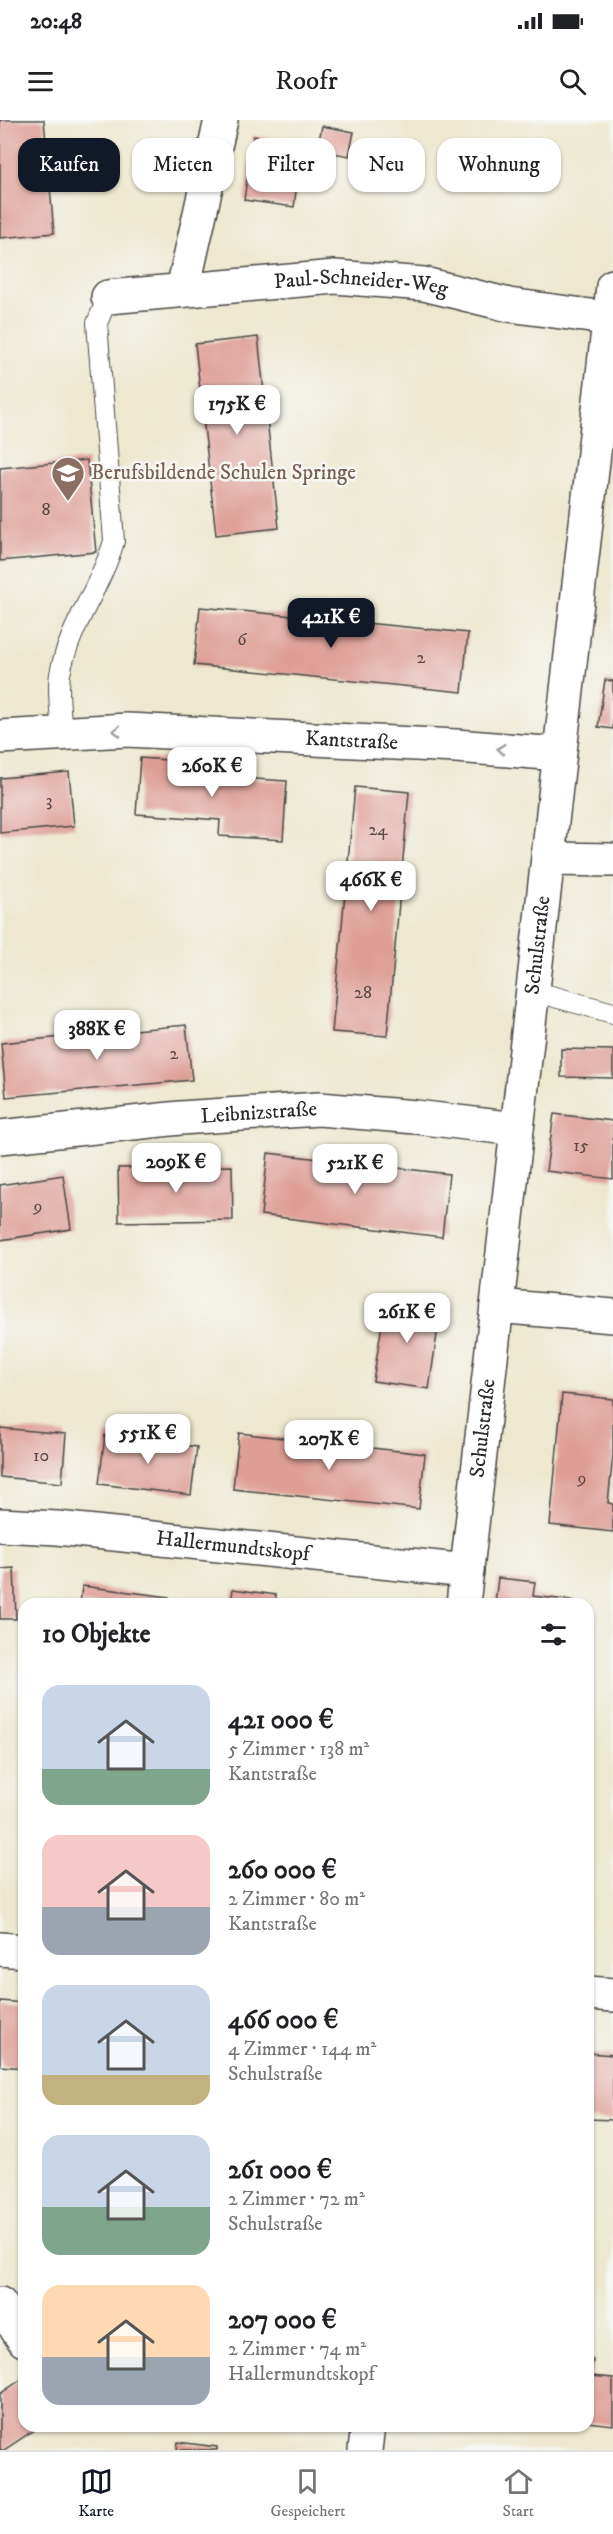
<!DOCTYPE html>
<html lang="de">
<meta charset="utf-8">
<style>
body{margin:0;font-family:"IM FELL DW Pica",serif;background:#f2f2f2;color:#202124;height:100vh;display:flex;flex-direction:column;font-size:22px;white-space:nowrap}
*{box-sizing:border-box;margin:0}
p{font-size:20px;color:#757577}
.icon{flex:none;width:33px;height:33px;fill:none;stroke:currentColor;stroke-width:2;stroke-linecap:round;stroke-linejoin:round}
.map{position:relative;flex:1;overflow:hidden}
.details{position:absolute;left:18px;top:1478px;width:576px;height:834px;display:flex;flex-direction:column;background:#fff;border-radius:18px;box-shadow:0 2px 4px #0004}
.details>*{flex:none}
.top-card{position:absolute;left:18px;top:18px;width:578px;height:54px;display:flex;gap:12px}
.price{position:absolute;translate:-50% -51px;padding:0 14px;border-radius:12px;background:#fff;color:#222;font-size:20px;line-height:39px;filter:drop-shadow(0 2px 3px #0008)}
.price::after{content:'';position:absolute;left:50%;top:36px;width:18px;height:14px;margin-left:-9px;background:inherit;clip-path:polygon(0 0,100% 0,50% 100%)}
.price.selected{background:#111827;color:#fff}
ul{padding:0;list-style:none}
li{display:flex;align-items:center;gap:18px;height:150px;padding:0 24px}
li span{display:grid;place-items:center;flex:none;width:168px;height:120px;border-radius:18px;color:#555}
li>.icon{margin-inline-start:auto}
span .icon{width:72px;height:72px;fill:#fffc;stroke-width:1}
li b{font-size:26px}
h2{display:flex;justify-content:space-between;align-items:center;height:72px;padding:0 24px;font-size:26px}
.pill{padding:0 21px;border-radius:18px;background:#fff;box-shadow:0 2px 4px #0004;font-size:21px;line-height:54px}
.pill.selected{background:#111827;color:#fff}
.status{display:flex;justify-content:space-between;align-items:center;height:42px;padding:0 30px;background:#fff;direction:ltr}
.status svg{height:16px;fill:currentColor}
header{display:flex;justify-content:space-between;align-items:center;height:78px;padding:0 24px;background:#fff;font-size:27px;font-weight:600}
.dock{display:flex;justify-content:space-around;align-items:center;height:84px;border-top:2px solid #e0e0e0;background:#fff;font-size:16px;color:#757577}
.dock a{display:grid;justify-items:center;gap:3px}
.dock .selected{color:#111827}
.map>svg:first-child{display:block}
</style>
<div class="status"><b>20:48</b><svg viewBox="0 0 49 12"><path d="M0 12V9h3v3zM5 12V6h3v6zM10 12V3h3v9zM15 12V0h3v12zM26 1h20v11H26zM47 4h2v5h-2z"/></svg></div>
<header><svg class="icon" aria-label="menu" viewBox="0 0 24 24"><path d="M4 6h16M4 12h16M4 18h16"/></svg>Roofr<svg class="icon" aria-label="search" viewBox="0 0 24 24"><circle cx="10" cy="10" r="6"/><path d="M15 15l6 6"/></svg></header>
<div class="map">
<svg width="613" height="2330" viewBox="0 0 613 2330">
<rect width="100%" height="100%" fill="#f6f6f2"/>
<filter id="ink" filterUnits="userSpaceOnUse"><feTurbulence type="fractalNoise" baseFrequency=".0167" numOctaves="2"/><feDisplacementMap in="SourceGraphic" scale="12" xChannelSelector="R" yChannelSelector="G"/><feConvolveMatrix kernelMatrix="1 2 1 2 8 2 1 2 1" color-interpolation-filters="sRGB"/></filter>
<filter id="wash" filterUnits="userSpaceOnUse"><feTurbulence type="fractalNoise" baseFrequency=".008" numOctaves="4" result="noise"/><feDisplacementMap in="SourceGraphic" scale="24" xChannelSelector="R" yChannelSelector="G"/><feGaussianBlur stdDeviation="1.35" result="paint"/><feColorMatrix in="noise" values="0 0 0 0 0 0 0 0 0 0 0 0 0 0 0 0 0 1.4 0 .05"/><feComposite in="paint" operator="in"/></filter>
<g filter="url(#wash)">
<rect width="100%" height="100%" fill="#ede8cf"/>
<g id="blocks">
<path fill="#de9e95" d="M 0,0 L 44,0 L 54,113 L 0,118 Z
M 322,6 L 354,12 L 349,36 L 317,30 Z
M 253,16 L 302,23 L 294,87 L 244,80 Z
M 258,217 L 279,408 L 216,415 L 195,224 Z
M 87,340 L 96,432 L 0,441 L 0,348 Z
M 200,487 L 468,513 L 462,572 L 194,545 Z
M 605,560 L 613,561 L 613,609 L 598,607 Z
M 140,638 L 224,644 L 223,657 L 287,661 L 283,720 L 219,716 L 220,700 L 136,694 Z
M 69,652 L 74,706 L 0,713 L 0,658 Z
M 355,667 L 409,672 L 387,916 L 332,912 Z
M 186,905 L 192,960 L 6,977 L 1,923 Z
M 561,929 L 613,930 L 613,958 L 561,957 Z
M 554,994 L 613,1001 L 613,1059 L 546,1051 Z
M 268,1033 L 449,1054 L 442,1117 L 261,1095 Z
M 232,1046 L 233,1100 L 119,1102 L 118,1048 Z
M 63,1055 L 71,1109 L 0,1120 L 0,1065 Z
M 386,1179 L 441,1187 L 429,1269 L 373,1261 Z
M 562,1274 L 613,1279 L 613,1335 L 608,1383 L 613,1384 L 613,1412 L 550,1405 Z
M 0,1308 L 66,1314 L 62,1363 L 0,1357 Z
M 239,1313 L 425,1334 L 419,1389 L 233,1369 Z
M 105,1315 L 197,1327 L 191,1375 L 99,1364 Z
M 14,1448 L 16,1499 L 0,1499 L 0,1449 Z
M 498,1458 L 535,1462 L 533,1476 L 575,1481 L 574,1484 L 495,1484 Z
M 82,1466 L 169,1477 L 168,1484 L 80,1484 Z
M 233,1469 L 276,1475 L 275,1484 L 231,1484 Z
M 0,1881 L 24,1883 L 24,1948 L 0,1946 Z
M 588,1933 L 613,1935 L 613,2000 L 588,1999 Z
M 588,2239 L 593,2240 L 591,2256 L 613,2258 L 613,2305 L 588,2302 Z
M 22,2259 L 24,2262 L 24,2306 L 40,2306 L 4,2330 L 0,2330 L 0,2274 Z
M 178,2322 L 217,2327 L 217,2330 L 177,2330 Z"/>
</g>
</g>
<g filter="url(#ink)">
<use href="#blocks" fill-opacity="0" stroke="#484744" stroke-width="1.5"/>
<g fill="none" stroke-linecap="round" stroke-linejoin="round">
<defs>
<path id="service" d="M 62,614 C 61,595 57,572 60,554 C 69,506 101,467 114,421 L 97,203 L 108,177
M 533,871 L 613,893"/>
<g id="minor">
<path d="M 183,169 L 221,0"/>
<path id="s1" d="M 108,177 L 335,157 L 424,164 L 509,185 L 613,199"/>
<path id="s2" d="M 0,617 L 127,610 L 456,626 L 559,634"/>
<path d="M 548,739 L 613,740"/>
<path id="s3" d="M 0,1017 L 180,998 L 319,989 L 416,997 L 516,1009"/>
<path d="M 497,1186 L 613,1196"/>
<path id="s4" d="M 0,1405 L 57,1408 L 467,1451"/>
<path d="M 0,2184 L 24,2220"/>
<path d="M 365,2330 L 368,2306"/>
</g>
<g id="tertiary">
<path id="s5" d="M 463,1484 L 613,166"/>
<path d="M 0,1829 L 24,1831"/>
<path d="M 588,1873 L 613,1875"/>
</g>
</defs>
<use href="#service" stroke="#484744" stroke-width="22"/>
<use href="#minor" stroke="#484744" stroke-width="36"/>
<use href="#tertiary" stroke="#484744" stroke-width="36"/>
<use href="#service" stroke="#fff" stroke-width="20"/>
<use href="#minor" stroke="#fff" stroke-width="33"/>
<use href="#tertiary" stroke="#fff" stroke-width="33"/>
</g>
<defs><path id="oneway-chevron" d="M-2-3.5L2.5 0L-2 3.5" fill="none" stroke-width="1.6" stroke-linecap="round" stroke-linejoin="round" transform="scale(1.5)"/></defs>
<g stroke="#a0a0a0">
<use href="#oneway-chevron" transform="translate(117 611) rotate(177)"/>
<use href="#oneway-chevron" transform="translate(501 629) rotate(-175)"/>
</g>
</g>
<defs>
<symbol id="school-pin" viewBox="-11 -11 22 30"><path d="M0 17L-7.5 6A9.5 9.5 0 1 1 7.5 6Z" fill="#8d6e63" stroke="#f6f6f2"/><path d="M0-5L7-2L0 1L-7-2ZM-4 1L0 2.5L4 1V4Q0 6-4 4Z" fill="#fff"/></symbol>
</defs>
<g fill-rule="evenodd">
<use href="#school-pin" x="49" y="334" width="38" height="52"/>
</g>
<g text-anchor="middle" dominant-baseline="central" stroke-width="5" stroke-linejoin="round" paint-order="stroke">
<g font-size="18" fill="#584846">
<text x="46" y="390">8</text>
<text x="242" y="520">6</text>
<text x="421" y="538">2</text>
<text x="49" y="681">3</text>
<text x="378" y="710">24</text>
<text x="363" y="873">28</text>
<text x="174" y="934">2</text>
<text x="581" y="1026">15</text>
<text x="38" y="1087">9</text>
<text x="41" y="1336">10</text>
<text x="582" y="1359">9</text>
</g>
<g font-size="21" fill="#2b2b2b" stroke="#f6f6f2">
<text stroke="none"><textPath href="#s1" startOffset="254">Paul-Schneider-Weg</textPath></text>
<text stroke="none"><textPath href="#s2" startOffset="352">Kantstraße</textPath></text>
<text stroke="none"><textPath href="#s5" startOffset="663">Schulstraße</textPath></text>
<text stroke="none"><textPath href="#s3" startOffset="260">Leibnizstraße</textPath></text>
<text stroke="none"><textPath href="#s5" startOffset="177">Schulstraße</textPath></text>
<text stroke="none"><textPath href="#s4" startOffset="234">Hallermundtskopf</textPath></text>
</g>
<g font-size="21" fill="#785e54" stroke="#f6f6f2" text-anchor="start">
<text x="91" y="353">Berufsbildende Schulen Springe</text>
</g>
</g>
</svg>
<b class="price" style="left:237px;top:316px">175K €</b>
<b class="price selected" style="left:331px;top:529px">421K €</b>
<b class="price" style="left:212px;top:678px">260K €</b>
<b class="price" style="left:371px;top:792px">466K €</b>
<b class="price" style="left:97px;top:941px">388K €</b>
<b class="price" style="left:176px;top:1074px">209K €</b>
<b class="price" style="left:355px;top:1075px">521K €</b>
<b class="price" style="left:407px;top:1224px">261K €</b>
<b class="price" style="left:148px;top:1345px">551K €</b>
<b class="price" style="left:329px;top:1351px">207K €</b>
<div class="top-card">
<a class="pill selected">Kaufen</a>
<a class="pill">Mieten</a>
<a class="pill">Filter</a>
<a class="pill">Neu</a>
<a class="pill">Wohnung</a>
</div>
<section class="details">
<h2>10 Objekte<svg class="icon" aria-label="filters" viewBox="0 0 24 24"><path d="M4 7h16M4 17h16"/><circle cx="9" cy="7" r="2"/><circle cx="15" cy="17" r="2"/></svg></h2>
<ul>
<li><span style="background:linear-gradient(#c9d6e8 70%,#7fa58c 0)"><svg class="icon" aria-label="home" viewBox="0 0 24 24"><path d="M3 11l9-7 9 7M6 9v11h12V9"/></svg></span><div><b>421 000 €</b><p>5 Zimmer · 138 m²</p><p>Kantstraße</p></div></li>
<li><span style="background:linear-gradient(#f6c9c9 60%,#9aa5b1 0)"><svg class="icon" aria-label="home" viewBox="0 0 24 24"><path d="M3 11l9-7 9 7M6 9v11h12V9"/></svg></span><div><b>260 000 €</b><p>2 Zimmer · 80 m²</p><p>Kantstraße</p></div></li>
<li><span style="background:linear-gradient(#c9d6e8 75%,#c2b280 0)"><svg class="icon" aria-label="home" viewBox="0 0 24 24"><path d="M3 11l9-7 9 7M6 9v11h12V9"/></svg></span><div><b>466 000 €</b><p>4 Zimmer · 144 m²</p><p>Schulstraße</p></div></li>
<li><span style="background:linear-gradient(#c9d6e8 60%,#7fa58c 0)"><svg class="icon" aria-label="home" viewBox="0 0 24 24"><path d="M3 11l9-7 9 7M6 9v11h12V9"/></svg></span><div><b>261 000 €</b><p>2 Zimmer · 72 m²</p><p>Schulstraße</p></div></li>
<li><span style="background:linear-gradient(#ffd9b3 60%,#9aa5b1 0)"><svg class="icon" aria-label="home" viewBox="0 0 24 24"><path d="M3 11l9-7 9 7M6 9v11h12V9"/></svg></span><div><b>207 000 €</b><p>2 Zimmer · 74 m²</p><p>Hallermundtskopf</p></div></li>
</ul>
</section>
</div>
<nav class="dock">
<a class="selected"><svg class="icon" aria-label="map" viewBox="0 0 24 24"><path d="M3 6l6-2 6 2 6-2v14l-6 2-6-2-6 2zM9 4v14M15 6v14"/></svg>Karte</a>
<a><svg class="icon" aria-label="saved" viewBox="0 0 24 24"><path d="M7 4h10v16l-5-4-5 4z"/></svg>Gespeichert</a>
<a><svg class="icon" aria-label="home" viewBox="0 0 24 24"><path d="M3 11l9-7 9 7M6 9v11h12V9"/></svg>Start</a>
</nav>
